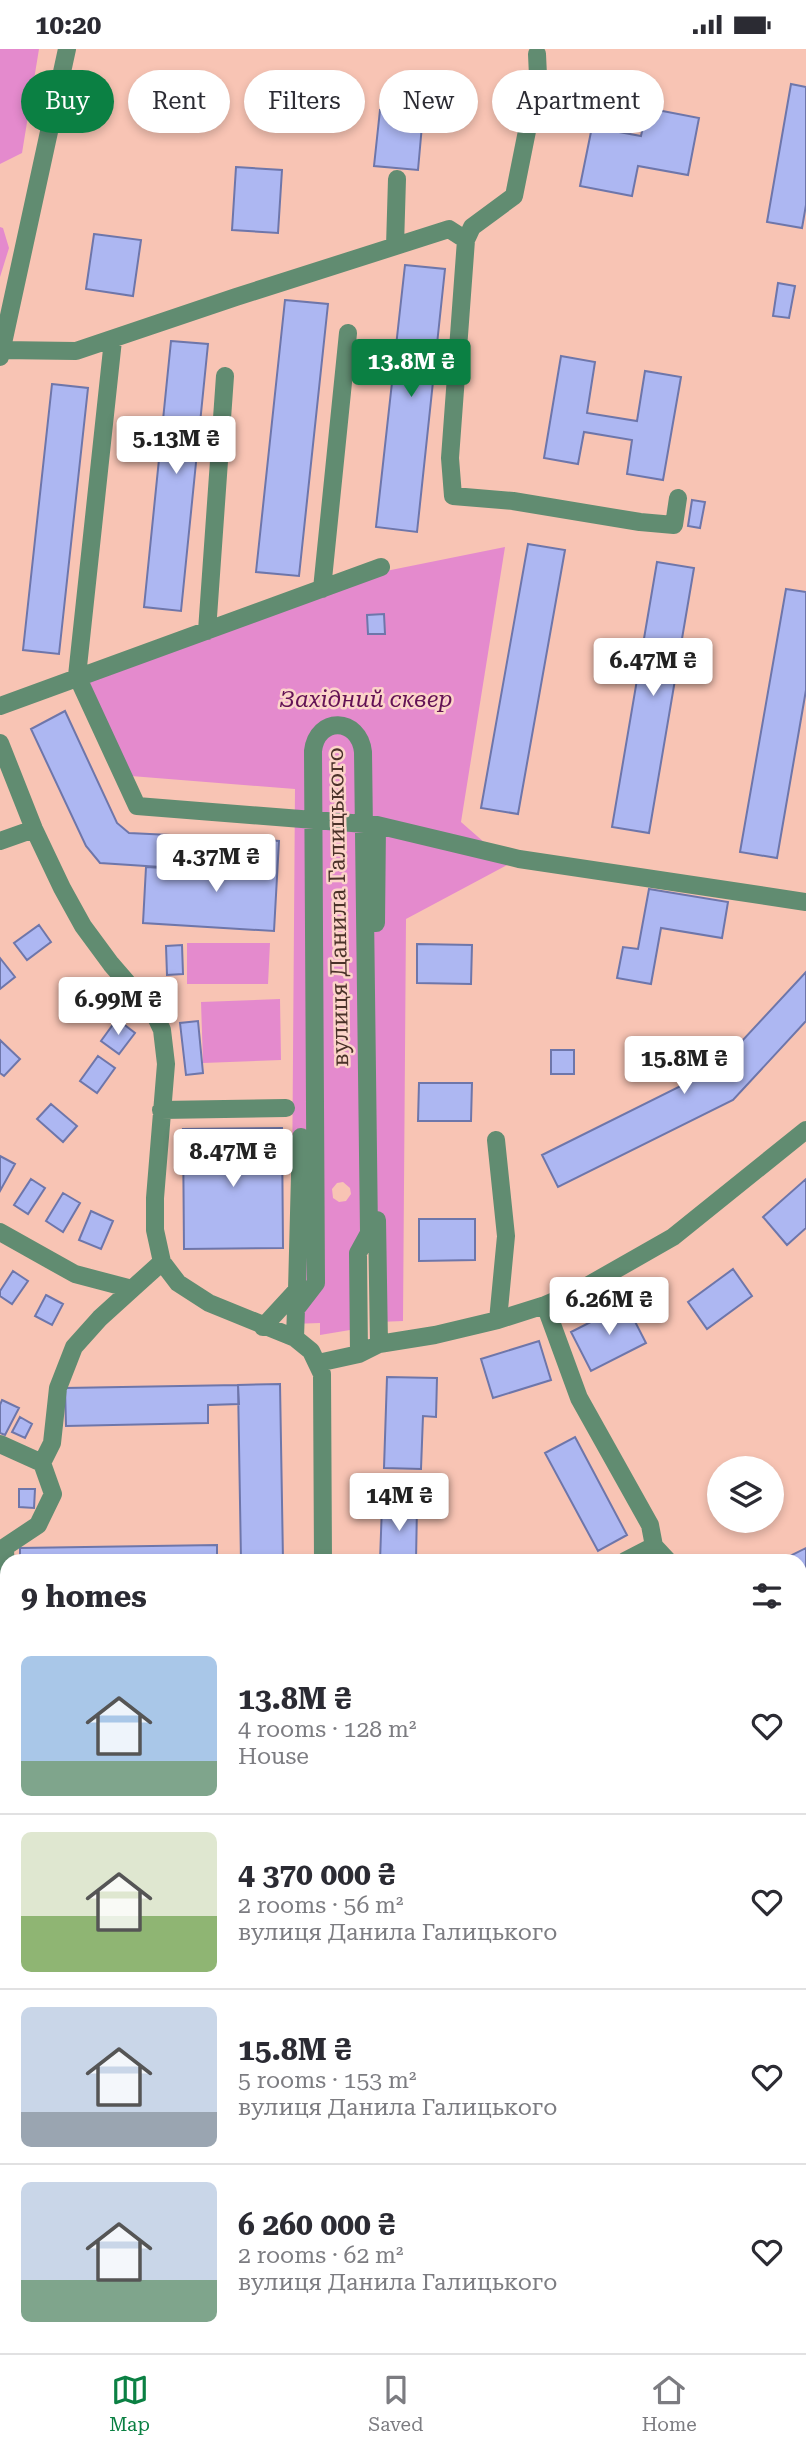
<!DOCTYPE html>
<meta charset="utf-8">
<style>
body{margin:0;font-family:"Roboto Serif",serif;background:#f7f7f7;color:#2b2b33;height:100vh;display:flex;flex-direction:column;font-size:26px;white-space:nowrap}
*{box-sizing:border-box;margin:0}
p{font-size:23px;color:#7c7c81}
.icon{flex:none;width:38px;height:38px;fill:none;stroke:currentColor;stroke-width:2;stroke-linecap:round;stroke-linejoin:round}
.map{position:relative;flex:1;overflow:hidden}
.panel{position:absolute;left:0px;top:1505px;width:807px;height:800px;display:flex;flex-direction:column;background:#fff;border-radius:21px 21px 0 0;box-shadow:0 4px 10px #0003}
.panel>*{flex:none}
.guide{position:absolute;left:21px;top:21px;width:765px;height:63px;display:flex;gap:14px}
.buttons{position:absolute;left:707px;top:1407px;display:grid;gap:14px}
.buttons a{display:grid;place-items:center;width:77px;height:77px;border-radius:50%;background:#fff;box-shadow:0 4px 10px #0003;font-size:35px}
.price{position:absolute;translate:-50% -60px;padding:0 16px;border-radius:7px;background:#fff;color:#222;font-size:23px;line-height:46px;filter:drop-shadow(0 2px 4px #0008)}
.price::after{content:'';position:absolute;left:50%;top:42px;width:21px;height:16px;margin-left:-10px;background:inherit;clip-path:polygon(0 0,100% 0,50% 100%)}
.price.active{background:#0b8043;color:#fff}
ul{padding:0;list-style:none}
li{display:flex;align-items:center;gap:21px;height:175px;padding:0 21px}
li+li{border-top:2px solid #e1e1e2}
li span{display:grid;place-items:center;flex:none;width:196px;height:140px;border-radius:10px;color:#555}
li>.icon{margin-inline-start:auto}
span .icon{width:84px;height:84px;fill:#fffc;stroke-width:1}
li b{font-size:30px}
h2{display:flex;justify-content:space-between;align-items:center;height:84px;padding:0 21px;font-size:30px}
.pill{padding:0 24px;border-radius:32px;background:#fff;box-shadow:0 4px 10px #0003;font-size:24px;line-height:63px}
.pill.active{background:#0b8043;color:#fff}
.status{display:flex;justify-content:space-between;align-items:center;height:49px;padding:0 35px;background:#fff;direction:ltr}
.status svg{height:19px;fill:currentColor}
.tabs{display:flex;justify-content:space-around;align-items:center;height:98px;border-top:2px solid #e1e1e2;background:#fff;font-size:19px;color:#7c7c81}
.tabs a{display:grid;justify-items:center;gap:4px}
.tabs .active{color:#0b8043}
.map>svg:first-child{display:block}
</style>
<div class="status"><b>10:20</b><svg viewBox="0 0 49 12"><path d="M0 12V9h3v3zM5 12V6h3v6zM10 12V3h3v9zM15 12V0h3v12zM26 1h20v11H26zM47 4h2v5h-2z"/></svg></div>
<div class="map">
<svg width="806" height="2304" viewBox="0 0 806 2304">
<rect width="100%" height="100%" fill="#f8c4b4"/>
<path fill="#e48acd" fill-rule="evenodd" d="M 0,0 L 39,0 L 22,104 L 0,115 Z
M 0,178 L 3,179 L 9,199 L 0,228 Z
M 505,498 L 461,773 L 509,815 L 406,870 L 403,1272 L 378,1273 L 369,1184 L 350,1281 L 320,1286 L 320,1274 L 291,1275 L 295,740 L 131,727 L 89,633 L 376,524 ZM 343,1133 L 350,1139 L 351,1145 L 346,1152 L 339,1153 L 333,1149 L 332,1140 L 337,1134 Z
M 187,894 L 270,894 L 268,935 L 187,935 Z
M 280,950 L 281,1011 L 203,1014 L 201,953 Z"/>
<path fill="#adb7f2" stroke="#6e76aa" stroke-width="2" d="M 791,35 L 806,38 L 806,156 L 802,179 L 767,173 Z
M 647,59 L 699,69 L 688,126 L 638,117 L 632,147 L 580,137 L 592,78 L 641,87 Z
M 380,61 L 423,65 L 418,121 L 374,117 Z
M 236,118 L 282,121 L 278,184 L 232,181 Z
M 94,185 L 141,191 L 133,247 L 86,240 Z
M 405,216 L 445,220 L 417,483 L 376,478 Z
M 778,234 L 795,237 L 789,269 L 773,267 Z
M 285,251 L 328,255 L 299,527 L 256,523 Z
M 171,292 L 208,295 L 181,562 L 144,558 Z
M 561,307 L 595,313 L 587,364 L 637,372 L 645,322 L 681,328 L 663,431 L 627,425 L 632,391 L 584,383 L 578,415 L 544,409 Z
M 52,335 L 88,339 L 59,605 L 23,601 Z
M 692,451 L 705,453 L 700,479 L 688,477 Z
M 528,495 L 565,501 L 518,765 L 481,759 Z
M 657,513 L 694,519 L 649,784 L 612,778 Z
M 786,540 L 806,543 L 806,641 L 777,809 L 740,803 Z
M 384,565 L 385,585 L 368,585 L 367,566 Z
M 65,662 L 117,774 L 129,784 L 253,790 L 252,824 L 100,814 L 86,797 L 31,680 Z
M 253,790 L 279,792 L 274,882 L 143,874 L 146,818 L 252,824 Z
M 649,840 L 728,853 L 722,889 L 661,879 L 651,935 L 617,929 L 623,898 L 638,900 Z
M 39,876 L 51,893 L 27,911 L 14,894 Z
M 417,895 L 472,896 L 471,935 L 417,934 Z
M 182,896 L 183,925 L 167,926 L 166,897 Z
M 0,909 L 15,928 L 0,940 Z
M 806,923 L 806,972 L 733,1051 L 558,1138 L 542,1106 L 717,1019 Z
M 117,970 L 135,984 L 119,1005 L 101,992 Z
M 198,972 L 203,1024 L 186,1026 L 180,974 Z
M 0,991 L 20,1010 L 4,1027 L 0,1024 Z
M 551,1001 L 574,1001 L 574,1025 L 551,1025 Z
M 98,1007 L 115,1019 L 97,1044 L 80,1032 Z
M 419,1034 L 472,1034 L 471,1072 L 418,1072 Z
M 51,1055 L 77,1077 L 63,1093 L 37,1070 Z
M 282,1079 L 283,1199 L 184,1200 L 183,1080 Z
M 0,1107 L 15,1115 L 0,1142 Z
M 31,1130 L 45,1139 L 28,1165 L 14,1156 Z
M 806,1130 L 806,1179 L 787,1196 L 763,1168 Z
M 63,1144 L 80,1154 L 63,1183 L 46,1172 Z
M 91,1162 L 113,1172 L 101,1200 L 79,1191 Z
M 419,1170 L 475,1170 L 475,1211 L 419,1212 Z
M 733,1220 L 752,1247 L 707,1280 L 688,1253 Z
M 13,1222 L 28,1232 L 12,1255 L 0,1247 L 0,1242 Z
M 46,1246 L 63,1255 L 52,1276 L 35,1267 Z
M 626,1255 L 646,1294 L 591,1322 L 571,1283 Z
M 539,1292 L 551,1331 L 493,1349 L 481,1310 Z
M 387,1328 L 437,1329 L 436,1368 L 423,1367 L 421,1420 L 384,1419 Z
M 280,1335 L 283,1512 L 241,1512 L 238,1336 Z
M 238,1336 L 239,1355 L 208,1356 L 208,1374 L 66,1377 L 65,1339 Z
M 2,1351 L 19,1359 L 5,1386 L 0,1384 L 0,1356 Z
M 20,1368 L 32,1375 L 25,1389 L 12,1383 Z
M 575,1388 L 627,1486 L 598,1502 L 545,1404 Z
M 19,1440 L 35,1440 L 34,1459 L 19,1458 Z
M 382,1456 L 417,1457 L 416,1512 L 380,1512 Z
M 217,1496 L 217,1511 L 241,1512 L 20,1512 L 20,1499 Z
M 806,1499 L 806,1535 L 800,1538 L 800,1512 L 780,1512 Z
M 800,1570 L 804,1578 L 806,1576 L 806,1610 L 800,1613 Z
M 806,1726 L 806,1766 L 800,1769 L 800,1729 Z
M 118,2298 L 152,2298 L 154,2304 L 120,2304 Z
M 224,2298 L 239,2298 L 243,2304 L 214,2304 Z
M 408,2298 L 502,2298 L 488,2304 L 404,2304 L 403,2300 Z"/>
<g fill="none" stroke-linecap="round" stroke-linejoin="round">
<path stroke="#618c71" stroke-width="18" d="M 537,5 L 538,27 L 514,147 L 472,178 L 466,191 L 450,409 L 453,447 L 513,452 L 640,473 L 674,476 L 678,449
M 395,197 L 397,130
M 113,291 L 77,627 L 137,757 L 377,776 L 519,810 L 806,853
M 1,301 L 76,302 L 236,248 L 449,180 L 466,191
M 0,308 L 67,0
M 322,540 L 348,284
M 207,582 L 225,327
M 0,657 L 381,518
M 0,694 L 34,780 L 62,839 L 83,877 L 111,915 L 155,966 L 162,981 L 166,1015 L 155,1149 L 155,1181 L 162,1213 L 178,1234 L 209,1254 L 295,1289 L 311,1302 L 322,1325 L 323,1512
M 0,792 L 34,780
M 376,874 L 377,776
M 161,1061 L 286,1059
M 496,1091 L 506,1187 L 498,1271
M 377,1171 L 379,1295
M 0,1183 L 75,1225 L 132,1240 L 162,1213
M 545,1256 L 579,1349 L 650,1476 L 654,1497 L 668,1512
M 263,1278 L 297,1241 L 301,1088
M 295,1289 L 296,1260 L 316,1234 L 313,702 C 317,667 359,668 363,703 L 369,1184 L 358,1204 L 359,1305
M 318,1314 L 359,1305 L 379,1295 L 435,1286 L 498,1271 L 545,1256 L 580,1241 L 673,1188 L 806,1081
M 0,1395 L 42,1414
M 625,1512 L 654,1497
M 7,1573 L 5,1498 L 38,1476 L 53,1445 L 42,1414 L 52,1394 L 58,1339 L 74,1298 L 100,1269 L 132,1240
M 0,1602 L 5,1598 L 7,1590
M 0,1686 L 7,1690
M 800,1790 L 806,1787
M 0,1995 L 7,1993
M 800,2007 L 806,2010
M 96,2298 L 97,2304
M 170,2298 L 170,2304
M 292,2298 L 303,2304
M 331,2298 L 332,2304
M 378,2298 L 380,2304
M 630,2298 L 634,2304
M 564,2304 L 584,2298"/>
<path stroke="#977266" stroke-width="2" d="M 356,2298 L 357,2304"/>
</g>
<g text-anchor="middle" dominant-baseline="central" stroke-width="5" stroke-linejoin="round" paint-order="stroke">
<g font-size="23" font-style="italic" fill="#631154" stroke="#fcd4c9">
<text x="366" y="650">Західний сквер</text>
</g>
<g font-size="23" fill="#4a3129" stroke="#fcd4c9">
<text transform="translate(338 858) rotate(-91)">вулиця Данила Галицького</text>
</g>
</g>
</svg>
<div class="buttons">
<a><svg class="icon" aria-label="layers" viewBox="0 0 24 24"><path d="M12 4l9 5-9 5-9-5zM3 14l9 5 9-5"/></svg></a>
</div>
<b class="price active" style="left:411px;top:350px">13.8M ₴</b>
<b class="price" style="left:176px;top:427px">5.13M ₴</b>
<b class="price" style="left:653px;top:649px">6.47M ₴</b>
<b class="price" style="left:216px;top:845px">4.37M ₴</b>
<b class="price" style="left:118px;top:988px">6.99M ₴</b>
<b class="price" style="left:684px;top:1047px">15.8M ₴</b>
<b class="price" style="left:233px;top:1140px">8.47M ₴</b>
<b class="price" style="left:609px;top:1288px">6.26M ₴</b>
<b class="price" style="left:399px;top:1484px">14M ₴</b>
<div class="guide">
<a class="pill active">Buy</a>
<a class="pill">Rent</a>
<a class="pill">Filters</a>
<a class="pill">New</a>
<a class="pill">Apartment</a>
</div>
<section class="panel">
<h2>9 homes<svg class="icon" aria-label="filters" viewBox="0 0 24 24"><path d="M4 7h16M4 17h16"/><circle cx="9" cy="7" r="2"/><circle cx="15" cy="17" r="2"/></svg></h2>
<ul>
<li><span style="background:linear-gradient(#a9c7e8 75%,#7fa58c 0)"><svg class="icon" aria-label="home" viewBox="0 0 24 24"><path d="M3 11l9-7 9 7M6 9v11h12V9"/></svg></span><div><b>13.8M ₴</b><p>4 rooms · 128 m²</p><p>House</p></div><svg class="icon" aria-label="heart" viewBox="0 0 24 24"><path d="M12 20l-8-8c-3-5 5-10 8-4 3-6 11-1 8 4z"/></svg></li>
<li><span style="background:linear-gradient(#dfe7d0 60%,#8fb573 0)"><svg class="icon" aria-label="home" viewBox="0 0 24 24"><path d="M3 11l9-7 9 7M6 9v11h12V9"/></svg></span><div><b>4 370 000 ₴</b><p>2 rooms · 56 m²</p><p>вулиця Данила Галицького</p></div><svg class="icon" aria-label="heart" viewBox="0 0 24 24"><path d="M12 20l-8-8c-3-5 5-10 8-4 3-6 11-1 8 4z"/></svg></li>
<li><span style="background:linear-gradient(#c9d6e8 75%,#9aa5b1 0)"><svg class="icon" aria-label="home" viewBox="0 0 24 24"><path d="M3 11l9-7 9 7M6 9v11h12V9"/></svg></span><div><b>15.8M ₴</b><p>5 rooms · 153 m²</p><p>вулиця Данила Галицького</p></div><svg class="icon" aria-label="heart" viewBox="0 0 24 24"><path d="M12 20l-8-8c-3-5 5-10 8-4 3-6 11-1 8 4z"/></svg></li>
<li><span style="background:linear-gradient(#c9d6e8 70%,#7fa58c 0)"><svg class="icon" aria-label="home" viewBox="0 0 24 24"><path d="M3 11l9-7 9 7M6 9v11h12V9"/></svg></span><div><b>6 260 000 ₴</b><p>2 rooms · 62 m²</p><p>вулиця Данила Галицького</p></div><svg class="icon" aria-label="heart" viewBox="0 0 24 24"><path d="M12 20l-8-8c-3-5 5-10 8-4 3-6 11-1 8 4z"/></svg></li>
</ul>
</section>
</div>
<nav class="tabs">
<a class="active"><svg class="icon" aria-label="map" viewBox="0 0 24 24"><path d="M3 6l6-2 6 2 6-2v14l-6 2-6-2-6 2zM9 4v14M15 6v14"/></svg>Map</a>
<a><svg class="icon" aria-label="saved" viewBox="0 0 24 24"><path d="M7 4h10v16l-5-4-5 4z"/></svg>Saved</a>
<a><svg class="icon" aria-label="home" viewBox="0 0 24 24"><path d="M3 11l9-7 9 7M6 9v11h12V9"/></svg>Home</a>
</nav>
